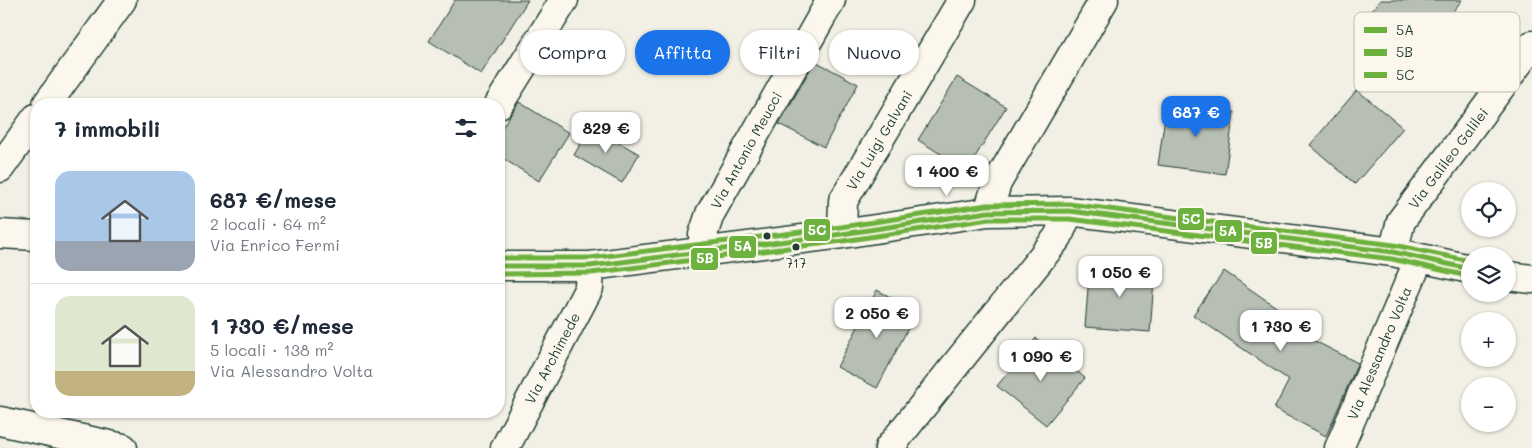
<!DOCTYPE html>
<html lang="it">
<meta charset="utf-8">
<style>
body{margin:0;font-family:Mali,sans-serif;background:#f6f6f7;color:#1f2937;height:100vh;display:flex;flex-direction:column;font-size:19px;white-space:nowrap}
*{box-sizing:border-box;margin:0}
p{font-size:16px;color:#747a83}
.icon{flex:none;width:28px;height:28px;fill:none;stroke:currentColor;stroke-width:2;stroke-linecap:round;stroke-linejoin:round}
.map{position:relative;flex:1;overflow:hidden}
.side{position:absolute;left:30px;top:98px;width:475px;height:320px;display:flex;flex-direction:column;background:#fff;border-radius:20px;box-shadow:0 1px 4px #0004}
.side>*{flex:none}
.hud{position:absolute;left:520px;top:30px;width:475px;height:45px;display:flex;gap:10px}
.buttons{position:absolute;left:1461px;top:182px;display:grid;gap:10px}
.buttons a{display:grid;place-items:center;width:55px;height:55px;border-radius:50%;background:#fff;box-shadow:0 1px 4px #0004;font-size:25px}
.price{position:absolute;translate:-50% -42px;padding:0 11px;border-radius:10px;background:#fff;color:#222;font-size:16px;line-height:32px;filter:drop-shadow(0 1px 2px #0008)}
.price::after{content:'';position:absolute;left:50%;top:30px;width:15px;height:11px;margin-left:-8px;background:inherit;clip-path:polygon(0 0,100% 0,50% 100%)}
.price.on{background:#1a73e8;color:#fff}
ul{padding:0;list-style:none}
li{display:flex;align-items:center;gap:15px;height:125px;padding:0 25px}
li+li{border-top:1px solid #e0e1e3}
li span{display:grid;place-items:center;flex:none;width:140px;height:100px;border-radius:15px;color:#555}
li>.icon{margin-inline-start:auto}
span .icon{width:60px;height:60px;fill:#fffc;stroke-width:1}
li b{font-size:21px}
h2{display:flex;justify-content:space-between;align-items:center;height:60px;padding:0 25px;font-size:21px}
.pill{padding:0 18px;border-radius:22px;background:#fff;box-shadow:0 1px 4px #0004;font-size:18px;line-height:45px}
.pill.on{background:#1a73e8;color:#fff}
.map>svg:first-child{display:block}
</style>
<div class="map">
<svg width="1532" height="448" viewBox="0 0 1532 448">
<rect width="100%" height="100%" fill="#f2f0e5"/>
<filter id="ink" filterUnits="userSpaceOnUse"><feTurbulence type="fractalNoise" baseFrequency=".02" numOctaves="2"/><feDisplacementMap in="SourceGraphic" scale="10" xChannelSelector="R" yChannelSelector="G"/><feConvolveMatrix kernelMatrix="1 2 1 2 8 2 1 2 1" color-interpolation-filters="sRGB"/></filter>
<g filter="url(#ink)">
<path fill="#b7beb3" stroke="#1f3d34" d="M 455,0 L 528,0 L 481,74 L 429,41 Z
M 1380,0 L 1462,0 L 1413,62 L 1363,22 Z
M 815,61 L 858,84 L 824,147 L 779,124 Z
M 957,77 L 1006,107 L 967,170 L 918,140 Z
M 1357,90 L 1403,128 L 1355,184 L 1310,145 Z
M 519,102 L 569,133 L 539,181 L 499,156 L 499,132 Z
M 1167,103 L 1234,112 L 1225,174 L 1158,165 Z
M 591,126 L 639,154 L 622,183 L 574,155 Z
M 1090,263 L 1155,268 L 1150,332 L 1085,327 Z
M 1224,271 L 1308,329 L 1303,335 L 1358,363 L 1326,436 L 1274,409 L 1289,380 L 1193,315 Z
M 877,290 L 917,311 L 877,388 L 837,367 Z
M 1036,338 L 1085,378 L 1046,425 L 997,386 Z"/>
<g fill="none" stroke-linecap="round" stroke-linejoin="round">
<defs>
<path id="minor" d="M 47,104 L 122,0
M 499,104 L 564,0
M 0,168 L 36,118
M 988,212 L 997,183 L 1104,0
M 0,234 L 36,236
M 842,234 L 843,201 L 962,0
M 704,252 L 703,235 L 710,214 L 831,0
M 1393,252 L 1401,221 L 1532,45
M 499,266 L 590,266 L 842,234 L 988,212 L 1069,211 L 1393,252 L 1470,269
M 1508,276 L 1532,279
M 0,421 L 123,448
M 505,448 L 589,288 L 590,266
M 889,448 L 1058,237 L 1069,211
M 1339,448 L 1419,259"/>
</defs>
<use href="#minor" stroke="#1f3d34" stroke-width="31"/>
<use href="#minor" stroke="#fbf7ec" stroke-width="28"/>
<defs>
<path id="bus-1" d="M 499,266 L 590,266 L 842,234 L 988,212 L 1069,211 L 1393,252 L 1470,269"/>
<path id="bus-2" d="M 499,274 L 591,273 L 843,241 L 989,219 L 1069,219 L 1392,259 L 1468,276"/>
<path id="bus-3" d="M 499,258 L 590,258 L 841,227 L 987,205 L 1069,204 L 1394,245 L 1470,261"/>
</defs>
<use href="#bus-1" stroke="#fbf7ec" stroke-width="9"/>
<use href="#bus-2" stroke="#fbf7ec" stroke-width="9"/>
<use href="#bus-3" stroke="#fbf7ec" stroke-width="9"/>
<use href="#bus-1" stroke="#6db13e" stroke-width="5"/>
<use href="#bus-2" stroke="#6db13e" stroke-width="5"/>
<use href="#bus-3" stroke="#6db13e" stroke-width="5"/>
</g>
</g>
<g fill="#1f3d34" stroke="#fbf7ec" stroke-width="2">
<circle cx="767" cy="236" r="4.5"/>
<circle cx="796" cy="247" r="4.5"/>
</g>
<g text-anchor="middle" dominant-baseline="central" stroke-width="4.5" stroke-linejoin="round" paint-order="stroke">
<g font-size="13" fill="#1f3d34" stroke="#fbf7ec">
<text x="796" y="262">717</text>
</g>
<g font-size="14" fill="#1f3d34" stroke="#fbf7ec">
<text transform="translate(879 140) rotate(-59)">Via Luigi Galvani</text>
<text transform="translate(746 150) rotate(-61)">Via Antonio Meucci</text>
<text transform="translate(1448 158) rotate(-53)">Via Galileo Galilei</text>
<text transform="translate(1379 353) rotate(-67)">Via Alessandro Volta</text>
<text transform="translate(552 358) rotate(-62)">Via Archimede</text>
</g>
</g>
<rect x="1354" y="12" width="166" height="80" rx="8" fill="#fbf7ec" stroke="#b9bfb5" stroke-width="1"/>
<rect x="1364" y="27" width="23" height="6" fill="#6db13e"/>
<rect x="1364" y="49" width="23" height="7" fill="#6db13e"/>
<rect x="1364" y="72" width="23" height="6" fill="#6db13e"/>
<g font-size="14" fill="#1f3d34">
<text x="1396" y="35">5A</text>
<text x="1396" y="57">5B</text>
<text x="1396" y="80">5C</text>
</g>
<g stroke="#fbf7ec" stroke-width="2">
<rect x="1177" y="207" width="28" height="24" rx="5" fill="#6db13e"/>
<rect x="803" y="218" width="28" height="24" rx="5" fill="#6db13e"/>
<rect x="1214" y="219" width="29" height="24" rx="5" fill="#6db13e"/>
<rect x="1250" y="231" width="28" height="24" rx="5" fill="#6db13e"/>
<rect x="728" y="235" width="29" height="24" rx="5" fill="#6db13e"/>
<rect x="690" y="247" width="29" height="24" rx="5" fill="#6db13e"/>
</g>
<g font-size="14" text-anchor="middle" font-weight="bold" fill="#fff">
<text x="1191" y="224">5C</text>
<text x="817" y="235">5C</text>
<text x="1228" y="236">5A</text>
<text x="1264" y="248">5B</text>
<text x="743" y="251">5A</text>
<text x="705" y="263">5B</text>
</g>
</svg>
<div class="buttons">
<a><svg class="icon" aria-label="locate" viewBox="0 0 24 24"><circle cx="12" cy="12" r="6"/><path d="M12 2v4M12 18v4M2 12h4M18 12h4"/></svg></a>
<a><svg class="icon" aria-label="layers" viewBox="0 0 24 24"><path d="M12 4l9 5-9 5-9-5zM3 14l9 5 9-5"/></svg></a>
<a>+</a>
<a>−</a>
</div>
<b class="price on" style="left:1196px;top:138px">687 €</b>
<b class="price" style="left:606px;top:154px">829 €</b>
<b class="price" style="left:947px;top:197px">1 400 €</b>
<b class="price" style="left:1120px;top:298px">1 050 €</b>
<b class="price" style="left:877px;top:339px">2 050 €</b>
<b class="price" style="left:1281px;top:352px">1 730 €</b>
<b class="price" style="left:1041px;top:382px">1 090 €</b>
<div class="hud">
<a class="pill">Compra</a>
<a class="pill on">Affitta</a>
<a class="pill">Filtri</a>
<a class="pill">Nuovo</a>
</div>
<section class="side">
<h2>7 immobili<svg class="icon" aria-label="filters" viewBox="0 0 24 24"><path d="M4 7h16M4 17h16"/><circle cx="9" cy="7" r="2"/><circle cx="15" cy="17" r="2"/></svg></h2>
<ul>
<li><span style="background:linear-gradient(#a9c7e8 70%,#9aa5b1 0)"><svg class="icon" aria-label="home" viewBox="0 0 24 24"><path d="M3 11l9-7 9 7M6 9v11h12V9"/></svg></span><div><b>687 €/mese</b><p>2 locali · 64 m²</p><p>Via Enrico Fermi</p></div></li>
<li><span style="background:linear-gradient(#dfe7d0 75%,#c2b280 0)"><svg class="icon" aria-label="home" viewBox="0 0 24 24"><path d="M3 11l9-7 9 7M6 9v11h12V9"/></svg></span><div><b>1 730 €/mese</b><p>5 locali · 138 m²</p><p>Via Alessandro Volta</p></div></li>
</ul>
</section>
</div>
